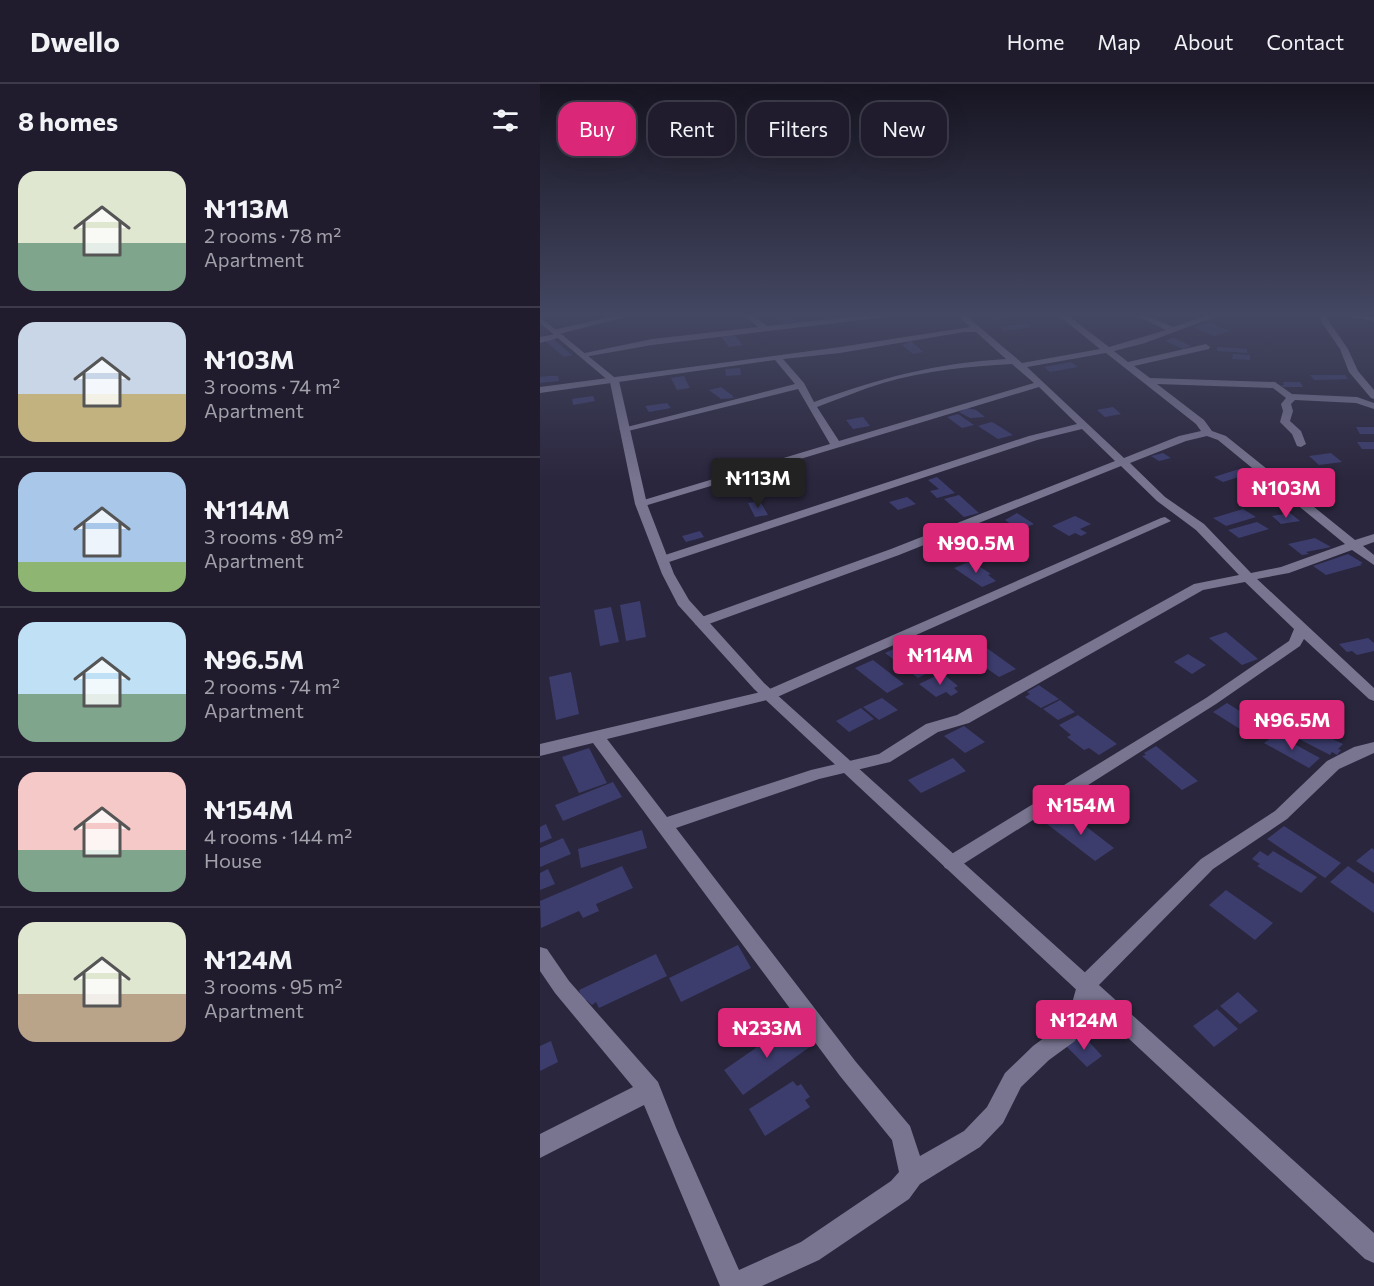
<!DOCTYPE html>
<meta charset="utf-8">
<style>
body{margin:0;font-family:Commissioner,sans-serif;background:#2d293a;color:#f1f3f6;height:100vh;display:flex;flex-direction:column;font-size:22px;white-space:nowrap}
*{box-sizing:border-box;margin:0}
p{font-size:20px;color:#a2a1aa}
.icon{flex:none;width:33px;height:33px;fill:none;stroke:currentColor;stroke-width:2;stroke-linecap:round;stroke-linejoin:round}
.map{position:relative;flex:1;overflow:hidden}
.panel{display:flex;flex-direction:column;background:#201c2e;width:540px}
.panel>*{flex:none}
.banner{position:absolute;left:18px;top:18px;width:570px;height:54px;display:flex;gap:12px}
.price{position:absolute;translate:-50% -51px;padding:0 14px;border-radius:6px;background:#db2777;color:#fff;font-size:20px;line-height:39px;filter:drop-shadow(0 2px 3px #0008)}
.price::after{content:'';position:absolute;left:50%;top:36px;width:18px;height:14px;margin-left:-9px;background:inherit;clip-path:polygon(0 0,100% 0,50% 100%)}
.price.on{background:#222;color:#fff}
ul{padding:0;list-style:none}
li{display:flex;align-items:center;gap:18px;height:150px;padding:0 18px}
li+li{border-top:2px solid #3d3a4a}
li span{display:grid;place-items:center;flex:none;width:168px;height:120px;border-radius:18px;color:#555}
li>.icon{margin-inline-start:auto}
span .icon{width:72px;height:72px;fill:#fffc;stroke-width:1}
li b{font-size:26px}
h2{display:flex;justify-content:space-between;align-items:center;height:72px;padding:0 18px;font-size:26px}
.tag{padding:0 21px;border-radius:18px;background:#201c2e;box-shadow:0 6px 24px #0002,0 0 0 2px #3d3a4a;font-size:21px;line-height:54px}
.tag.on{background:#db2777;color:#fff}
header{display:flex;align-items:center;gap:36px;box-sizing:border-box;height:84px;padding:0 30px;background:#201c2e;border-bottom:2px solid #3d3a4a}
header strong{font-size:28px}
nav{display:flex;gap:33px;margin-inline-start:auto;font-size:21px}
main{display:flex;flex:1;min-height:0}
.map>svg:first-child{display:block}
</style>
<header>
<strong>Dwello</strong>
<nav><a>Home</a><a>Map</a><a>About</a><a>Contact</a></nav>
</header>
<main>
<section class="panel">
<h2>8 homes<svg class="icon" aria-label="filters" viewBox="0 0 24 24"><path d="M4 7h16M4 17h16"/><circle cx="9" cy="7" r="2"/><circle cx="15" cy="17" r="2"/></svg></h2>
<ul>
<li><span style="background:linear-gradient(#dfe7d0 60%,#7fa58c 0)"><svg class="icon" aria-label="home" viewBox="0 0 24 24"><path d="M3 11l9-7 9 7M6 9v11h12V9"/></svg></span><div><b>₦113M</b><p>2 rooms · 78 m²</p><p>Apartment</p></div></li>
<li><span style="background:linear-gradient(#c9d6e8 60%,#c2b280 0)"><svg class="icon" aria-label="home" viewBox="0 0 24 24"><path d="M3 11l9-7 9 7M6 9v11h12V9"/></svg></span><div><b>₦103M</b><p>3 rooms · 74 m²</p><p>Apartment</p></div></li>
<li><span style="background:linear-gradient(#a9c7e8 75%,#8fb573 0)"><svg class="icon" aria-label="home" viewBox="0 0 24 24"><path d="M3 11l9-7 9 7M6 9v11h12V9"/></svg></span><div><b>₦114M</b><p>3 rooms · 89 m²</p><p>Apartment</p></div></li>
<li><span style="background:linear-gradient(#bfe0f5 60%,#7fa58c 0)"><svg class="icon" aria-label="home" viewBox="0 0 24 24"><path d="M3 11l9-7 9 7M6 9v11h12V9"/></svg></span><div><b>₦96.5M</b><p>2 rooms · 74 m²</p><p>Apartment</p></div></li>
<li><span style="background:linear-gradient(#f6c9c9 65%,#7fa58c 0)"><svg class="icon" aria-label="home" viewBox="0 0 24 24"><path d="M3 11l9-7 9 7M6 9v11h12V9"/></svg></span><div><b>₦154M</b><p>4 rooms · 144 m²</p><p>House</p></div></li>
<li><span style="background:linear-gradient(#dfe7d0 60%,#b9a48a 0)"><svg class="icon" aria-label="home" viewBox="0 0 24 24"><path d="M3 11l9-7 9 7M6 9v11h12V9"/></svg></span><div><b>₦124M</b><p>3 rooms · 95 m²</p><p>Apartment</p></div></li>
</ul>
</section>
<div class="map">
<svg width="834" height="1202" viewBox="0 0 834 1202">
<rect width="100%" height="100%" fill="#2a263d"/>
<path fill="#3c3d6d" d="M 235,230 L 247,230 L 255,238 L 244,240 Z
M 466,230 L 480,232 L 453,236 L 448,232 Z
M 486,239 L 491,243 L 464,247 L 460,243 Z
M 670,239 L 690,247 L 674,252 L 654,243 Z
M 194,251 L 203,261 L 189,263 L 181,253 Z
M 12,254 L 32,271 L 24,273 L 4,256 Z
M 633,254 L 651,262 L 643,265 L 625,257 Z
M 371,257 L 383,268 L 373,270 L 362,261 Z
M 677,263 L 707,265 L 707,269 L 677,267 Z
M 693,270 L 710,271 L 710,276 L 692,275 Z
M 531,278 L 538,283 L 510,288 L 504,283 Z
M 200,284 L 201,291 L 186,292 L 185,285 Z
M 770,291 L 805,291 L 808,295 L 774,296 Z
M 8,292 L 18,292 L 19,297 L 0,299 L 0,293 Z
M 144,292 L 150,304 L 137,306 L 131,294 Z
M 743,298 L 760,298 L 763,303 L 743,303 L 741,301 L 744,301 Z
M 181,303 L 193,312 L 192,312 L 194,314 L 181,315 L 169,306 Z
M 53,312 L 55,317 L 33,321 L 32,315 Z
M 127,319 L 131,324 L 109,328 L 105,322 Z
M 573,323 L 581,330 L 565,333 L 557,326 Z
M 427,324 L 436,326 L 445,333 L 430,334 L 419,328 Z
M 418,330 L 434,341 L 422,344 L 407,333 Z
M 323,333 L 330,342 L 313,345 L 306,336 Z
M 451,338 L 454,339 L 473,351 L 458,355 L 438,342 Z
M 816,343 L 834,343 L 834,350 L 820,350 Z
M 817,358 L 834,358 L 834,365 L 822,365 Z
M 623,369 L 631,374 L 619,377 L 611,372 Z
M 791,369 L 802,378 L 779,381 L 769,372 Z
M 699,385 L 708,390 L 683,398 L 674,393 Z
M 397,393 L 415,409 L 397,414 L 390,407 L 399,405 L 388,396 Z
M 715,405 L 729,413 L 712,419 L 698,411 Z
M 419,411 L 439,429 L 424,433 L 404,415 Z
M 367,413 L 376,420 L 358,426 L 349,418 Z
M 220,417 L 228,431 L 215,433 L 208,419 Z
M 703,425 L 716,433 L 686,442 L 673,434 Z
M 477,429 L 494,440 L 479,446 L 465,436 Z
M 750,429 L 760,437 L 741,440 L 732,432 Z
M 535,432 L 551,440 L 540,445 L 547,449 L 541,452 L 535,449 L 529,452 L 512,442 Z
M 717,438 L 729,445 L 699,454 L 688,446 Z
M 160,447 L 164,453 L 146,458 L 142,452 Z
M 775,454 L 791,463 L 766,468 L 769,470 L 762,471 L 748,460 Z
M 808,470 L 823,479 L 820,480 L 822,481 L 786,491 L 773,482 Z
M 431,477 L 451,490 L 448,491 L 456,497 L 442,503 L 414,484 Z
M 100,517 L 106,553 L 86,557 L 80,521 Z
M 71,523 L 79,558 L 60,562 L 54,526 Z
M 686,548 L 718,575 L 702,581 L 669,554 Z
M 828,554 L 834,559 L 834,567 L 817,571 L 812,567 L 807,568 L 799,560 Z
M 362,561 L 395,585 L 378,594 L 345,569 Z
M 444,562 L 476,585 L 459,593 L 428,571 Z
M 648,570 L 666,581 L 652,590 L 634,578 Z
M 333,576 L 364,600 L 347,609 L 315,584 Z
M 31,588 L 39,630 L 16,636 L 9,593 Z
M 402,589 L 418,602 L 414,604 L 418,608 L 411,612 L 406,608 L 396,613 L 379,600 Z
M 499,601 L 503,604 L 519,615 L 501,624 L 485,613 L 490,610 L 487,608 Z
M 342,614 L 358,626 L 339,636 L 323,623 Z
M 520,616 L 535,628 L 518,636 L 503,625 Z
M 687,619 L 727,644 L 714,654 L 673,628 Z
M 321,624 L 334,635 L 309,648 L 296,637 Z
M 538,631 L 577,660 L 559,671 L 549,664 L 544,666 L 527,653 L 531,651 L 519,641 Z
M 764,641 L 803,660 L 798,665 L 801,666 L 797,671 L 792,668 L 790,671 L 753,652 Z
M 424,642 L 445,658 L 425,669 L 404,652 Z
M 736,650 L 780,674 L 769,684 L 724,659 Z
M 616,662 L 658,697 L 642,706 L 602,672 L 606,671 L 604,669 Z
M 49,664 L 67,699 L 39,709 L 22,673 Z
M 413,674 L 426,687 L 381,709 L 368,696 Z
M 73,698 L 82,713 L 23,737 L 15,721 Z
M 526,727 L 574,764 L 555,777 L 507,740 Z
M 6,740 L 12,754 L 0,759 L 0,743 Z
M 744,742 L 801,779 L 785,794 L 727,755 Z
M 102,746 L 107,764 L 41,784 L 38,765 Z
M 23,754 L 31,770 L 0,783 L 0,764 Z
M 832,764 L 834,766 L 834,789 L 816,777 Z
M 720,767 L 728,772 L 733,767 L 777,793 L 761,809 L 717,782 L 720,780 L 712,775 Z
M 82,782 L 93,804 L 56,820 L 59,827 L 43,834 L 39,827 L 1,844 L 0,817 Z
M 808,782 L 834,800 L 834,829 L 790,798 Z
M 8,785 L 15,800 L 0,806 L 0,789 Z
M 686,806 L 733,839 L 715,856 L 669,821 Z
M 198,861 L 211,884 L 141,918 L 129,894 Z
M 116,870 L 127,892 L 59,924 L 56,918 L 52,921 L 46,916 L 43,917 L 39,906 Z
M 698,908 L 718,927 L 700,940 L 680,922 Z
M 677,925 L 698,945 L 674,963 L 653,942 Z
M 252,939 L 271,962 L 203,1011 L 184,986 Z
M 542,950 L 562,972 L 547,983 L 526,962 Z
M 11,957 L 18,978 L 0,987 L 0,962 Z
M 253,997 L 257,1002 L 261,1000 L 270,1013 L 265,1016 L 270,1023 L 225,1052 L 209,1025 Z"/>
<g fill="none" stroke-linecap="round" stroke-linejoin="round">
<path fill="#797591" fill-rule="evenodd" d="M 84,230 L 97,230 L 19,250 L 25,252 L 0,259 L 0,253 L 16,250 L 12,248 L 13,246 Z
M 203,230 L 211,230 L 227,242 L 336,230 L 358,230 L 354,232 L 112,261 L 44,273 L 40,270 L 112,255 L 218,243 Z
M 416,230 L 424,230 L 482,279 L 560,265 L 517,230 L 526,230 L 569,263 L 626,246 L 593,230 L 603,230 L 633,243 L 671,230 L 682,230 L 605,259 L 574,267 L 588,278 L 666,260 L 670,263 L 669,265 L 594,282 L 610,294 L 735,298 L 752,310 L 817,313 L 834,319 L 834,325 L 816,319 L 755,316 L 751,320 L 753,327 L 750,337 L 761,347 L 766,360 L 761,363 L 757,362 L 752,350 L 740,338 L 743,327 L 741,320 L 746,314 L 733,304 L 617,300 L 664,336 L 672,347 L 686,352 L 815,456 L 834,450 L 834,458 L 823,462 L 834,471 L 834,481 L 812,466 L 749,489 L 717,495 L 834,604 L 834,617 L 829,615 L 764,555 L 760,562 L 676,620 L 417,784 L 411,786 L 405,784 L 402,779 L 405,774 L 666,614 L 749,557 L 754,545 L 705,498 L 663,506 L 429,639 L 398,648 L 350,678 L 279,695 L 136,744 L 316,978 L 370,1042 L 380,1072 L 424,1047 L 447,1023 L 465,989 L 493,962 L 519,943 L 531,923 L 539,894 L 661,775 L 735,727 L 787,677 L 814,663 L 834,658 L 834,669 L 799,685 L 747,735 L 673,785 L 556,904 L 551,925 L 535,957 L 509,976 L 481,1003 L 463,1039 L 440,1063 L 380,1100 L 369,1115 L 279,1176 L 222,1202 L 180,1202 L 104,1021 L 0,1074 L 0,1050 L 93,1003 L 15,909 L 0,887 L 0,863 L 7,865 L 29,897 L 118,998 L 137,1046 L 199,1186 L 261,1158 L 351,1097 L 359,1088 L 352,1056 L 300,992 L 53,659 L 0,672 L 0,660 L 225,607 L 621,434 L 625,433 L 631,437 L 235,614 L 67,655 L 127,733 L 271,686 L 339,670 L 386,640 L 417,631 L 654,500 L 699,491 L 656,446 L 617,417 L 581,382 L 359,471 L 166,541 L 156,541 L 154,538 L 156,535 L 351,465 L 575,377 L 542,345 L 497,356 L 123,480 L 117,476 L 119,473 L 489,352 L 537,340 L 499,303 L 101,423 L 97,422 L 97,418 L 290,360 L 258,305 L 84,348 L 79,345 L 255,300 L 235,276 L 0,309 L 0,303 L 300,263 L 430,243 ZM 424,248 L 436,248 L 466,275 C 396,279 340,294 274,318 L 264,299 L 243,275 L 300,269 ZM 566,269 L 656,340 L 661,347 L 639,352 L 584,374 L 487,283 ZM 472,280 L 494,299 L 299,357 L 277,323 C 299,315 320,306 343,299 C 384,287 429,282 472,280 ZM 667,352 L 678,356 L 805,460 L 741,483 L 711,489 L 664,440 L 625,413 L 590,379 L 646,357 Z
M 776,230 L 784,230 L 808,265 L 818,287 L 834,306 L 834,315 L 831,314 L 809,288 L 800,265 Z
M 801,230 L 834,233 L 834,237 L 805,232 Z"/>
<path fill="#797591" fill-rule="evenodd" d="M 0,233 L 79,297 L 107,420 L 134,490 L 149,516 L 224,599 L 834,1149 L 834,1179 L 825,1175 L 214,605 L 138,521 L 122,490 L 95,420 L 70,298 L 0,239 Z"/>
</g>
<linearGradient id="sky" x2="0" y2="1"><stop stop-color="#171522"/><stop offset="0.58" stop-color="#444762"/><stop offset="1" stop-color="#444762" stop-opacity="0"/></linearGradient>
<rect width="834" height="398" fill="url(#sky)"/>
</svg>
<b class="price on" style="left:218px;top:425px">₦113M</b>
<b class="price" style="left:746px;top:435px">₦103M</b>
<b class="price" style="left:436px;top:490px">₦90.5M</b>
<b class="price" style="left:400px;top:602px">₦114M</b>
<b class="price" style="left:752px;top:667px">₦96.5M</b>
<b class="price" style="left:541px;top:752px">₦154M</b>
<b class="price" style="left:544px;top:967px">₦124M</b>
<b class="price" style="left:227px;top:975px">₦233M</b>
<div class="banner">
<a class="tag on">Buy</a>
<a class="tag">Rent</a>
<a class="tag">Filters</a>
<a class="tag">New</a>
</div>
</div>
</main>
